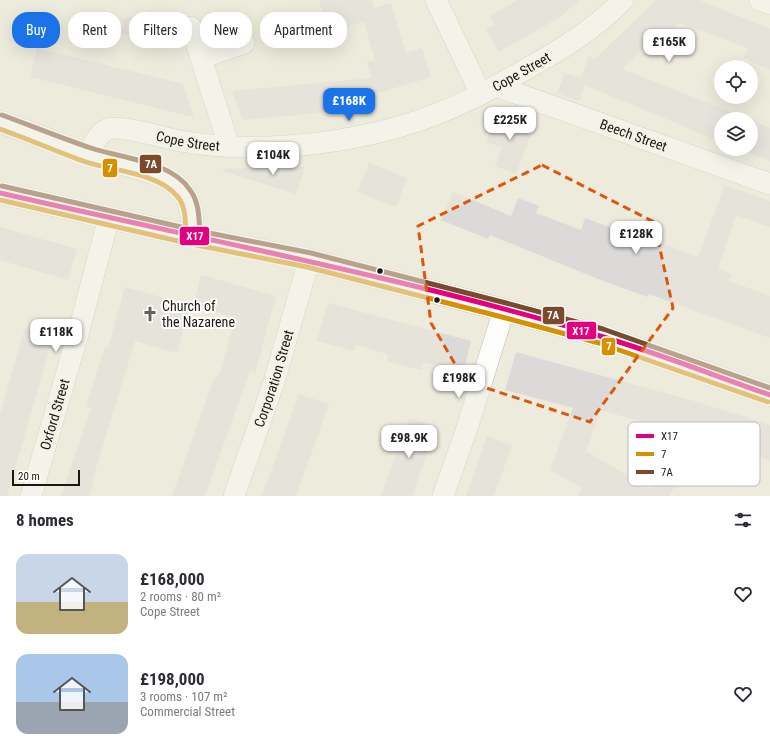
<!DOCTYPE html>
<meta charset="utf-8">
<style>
body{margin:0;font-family:"Roboto Condensed",sans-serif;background:#f7f7f7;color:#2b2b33;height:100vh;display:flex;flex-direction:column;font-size:15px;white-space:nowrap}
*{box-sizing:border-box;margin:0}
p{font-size:13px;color:#7c7c81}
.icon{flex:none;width:22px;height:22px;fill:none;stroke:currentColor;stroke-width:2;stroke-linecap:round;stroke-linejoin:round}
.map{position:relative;height:496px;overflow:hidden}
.drawer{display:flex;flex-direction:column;background:#fff;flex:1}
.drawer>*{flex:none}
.guide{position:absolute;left:12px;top:12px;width:400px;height:36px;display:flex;gap:8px}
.fabs{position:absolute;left:714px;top:60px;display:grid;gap:8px}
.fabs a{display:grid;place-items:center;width:44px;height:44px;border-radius:50%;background:#fff;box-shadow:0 4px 16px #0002;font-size:20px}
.scale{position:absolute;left:12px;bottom:10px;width:68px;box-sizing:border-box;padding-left:4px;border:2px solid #1b190f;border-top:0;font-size:11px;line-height:14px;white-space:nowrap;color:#1b190f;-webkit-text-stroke:3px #fff;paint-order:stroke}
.price{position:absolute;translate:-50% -34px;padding:0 9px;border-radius:8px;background:#fff;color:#222;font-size:13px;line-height:26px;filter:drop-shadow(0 1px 2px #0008)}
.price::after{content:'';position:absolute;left:50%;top:24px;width:12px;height:9px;margin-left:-6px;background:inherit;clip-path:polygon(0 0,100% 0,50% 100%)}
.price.current{background:#1a73e8;color:#fff}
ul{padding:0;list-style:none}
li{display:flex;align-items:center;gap:12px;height:100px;padding:0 16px}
li span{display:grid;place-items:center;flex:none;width:112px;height:80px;border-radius:12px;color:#555}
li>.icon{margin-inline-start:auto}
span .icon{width:48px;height:48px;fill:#fffc;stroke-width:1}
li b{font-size:17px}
h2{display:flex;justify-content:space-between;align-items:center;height:48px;padding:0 16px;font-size:17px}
.tag{padding:0 14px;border-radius:16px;background:#fff;box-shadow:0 4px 16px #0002;font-size:14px;line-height:36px}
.tag.current{background:#1a73e8;color:#fff}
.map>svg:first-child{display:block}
</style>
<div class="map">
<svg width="770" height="496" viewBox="0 0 770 496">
<rect width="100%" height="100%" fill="#edebdc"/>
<path fill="#dbdad8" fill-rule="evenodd" d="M 319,0 L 372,0 L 374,8 L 391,3 L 406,53 L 422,48 L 431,77 L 348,102 L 351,110 L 243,120 L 232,91 L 372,78 L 367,62 L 375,60 L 364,22 L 329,33 Z
M 517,0 L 580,0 L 560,17 L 499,52 L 486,30 L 495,25 L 490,16 Z
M 656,0 L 699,0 L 770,29 L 770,70 L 744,58 L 748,48 L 680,23 L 659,42 L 655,37 L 622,69 L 749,119 L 721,119 L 721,142 L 585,85 L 579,101 L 557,93 L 565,73 L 581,78 L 589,56 L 595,59 Z
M 152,10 L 161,37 L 150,40 L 121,34 L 125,18 Z
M 37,48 L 183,84 L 194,117 L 30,77 Z
M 497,112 L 534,125 L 516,174 L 495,166 L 502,147 L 486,142 Z
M 751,120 L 770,128 L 770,161 L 740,149 L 751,149 Z
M 369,163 L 407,178 L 396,207 L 358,192 Z
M 305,166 L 296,194 L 223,171 L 223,169 Z
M 725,185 L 770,201 L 770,227 L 736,215 L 718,269 L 732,274 L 729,281 L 770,296 L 770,338 L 649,294 L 648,297 L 603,281 L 490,235 L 488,239 L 441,220 L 453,192 L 511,216 L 518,198 L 539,206 L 536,213 L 581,230 L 585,218 L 630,235 L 631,231 L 698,257 Z
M 0,227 L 77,249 L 68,280 L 0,260 Z
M 201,275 L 276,296 L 255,373 L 250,371 L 205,496 L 172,496 L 215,376 L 219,377 L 235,317 L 193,305 Z
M 125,287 L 190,305 L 177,353 L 135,341 L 92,481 L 94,481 L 89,496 L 61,496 L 91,408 L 86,406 L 105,347 L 108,348 Z
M 328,303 L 471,341 L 463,373 L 423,362 L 421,370 L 387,361 L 388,354 L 356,345 L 354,351 L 317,341 Z
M 25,328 L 53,336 L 7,496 L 0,496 L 0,415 Z
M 516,352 L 694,401 L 770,425 L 770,461 L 716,441 L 708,457 L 696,452 L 669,496 L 577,496 L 582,488 L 550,470 L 573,408 L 505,390 ZM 601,410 L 683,434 L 649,489 L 586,451 Z
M 299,394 L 329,404 L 319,432 L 296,496 L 262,496 Z
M 409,418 L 436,427 L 412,496 L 381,496 Z
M 487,436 L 512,445 L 494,496 L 466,496 Z"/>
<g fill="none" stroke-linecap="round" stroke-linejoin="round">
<defs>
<g id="street">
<path d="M 436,0 L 481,94"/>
<path d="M 760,0 L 770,4"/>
<path d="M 191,27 L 229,146"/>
<path d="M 201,58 L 244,43"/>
<path id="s1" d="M 496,86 L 770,184"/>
<path id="s2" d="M 90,155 C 93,145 97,133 108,129 C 120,125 165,138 180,141 C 209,146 240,148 270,147 C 325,145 388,134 439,113 C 470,101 499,85 528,68 C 562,49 596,28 623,0"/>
<path id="s3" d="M 31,496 L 78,334 L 109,217"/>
<path id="s4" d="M 234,496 L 274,382 L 309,260"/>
<path d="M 443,496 L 467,428 L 504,310"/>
</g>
<path id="secondary" d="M 0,122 C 30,132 59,144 89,155 C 115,164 168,170 184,193 C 193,206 192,223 193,237"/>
<path id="highway" d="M 0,193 L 193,237 L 309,260 L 504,310 L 601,336 L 770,395"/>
</defs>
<use href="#street" stroke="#bcbaae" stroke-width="22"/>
<use href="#secondary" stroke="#bcbaae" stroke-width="23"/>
<use href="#highway" stroke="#bcbaae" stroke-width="23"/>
<use href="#street" stroke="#fcfcfa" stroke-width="21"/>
<use href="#secondary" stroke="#fcfcfa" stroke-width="22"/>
<use href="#highway" stroke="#fcfcfa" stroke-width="22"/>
<defs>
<path id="bus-1" d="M 0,193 C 200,239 403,277 600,336 C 657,353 713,375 770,395"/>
<path id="bus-2" d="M 0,129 C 29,139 57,152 86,162 C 114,171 158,173 177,196 C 187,207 185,224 186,237
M 0,200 L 191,244 L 307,267 L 502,317 L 599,343 L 768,402"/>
<path id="bus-3" d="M 2,115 C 32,126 61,138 91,148 C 121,158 171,161 190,190 C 200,203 199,221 200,237
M 2,186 L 194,230 L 311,253 L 506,303 L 603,329 L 770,388"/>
</defs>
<use href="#bus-1" stroke="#fff" stroke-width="8"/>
<use href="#bus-2" stroke="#fff" stroke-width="8"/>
<use href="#bus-3" stroke="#fff" stroke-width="8"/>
<use href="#bus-1" stroke="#e5007d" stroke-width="5"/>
<use href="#bus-2" stroke="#d69102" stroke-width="5"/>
<use href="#bus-3" stroke="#7a4b2a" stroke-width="5"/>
</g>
<path d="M0 0H770V496H0ZM 542,165 L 654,222 L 673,308 L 590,422 L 465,381 L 431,323 L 418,226 Z" fill="#edebdc" fill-opacity=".55" fill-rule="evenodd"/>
<path fill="none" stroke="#de560c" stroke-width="3" stroke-dasharray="8 5" stroke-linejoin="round" d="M 542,165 L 654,222 L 673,308 L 590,422 L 465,381 L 431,323 L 418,226 Z"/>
<defs>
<symbol id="church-bare" viewBox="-9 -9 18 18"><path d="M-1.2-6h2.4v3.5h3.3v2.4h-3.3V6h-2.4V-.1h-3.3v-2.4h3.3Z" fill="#646257" stroke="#fff" stroke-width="2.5" paint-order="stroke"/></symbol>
</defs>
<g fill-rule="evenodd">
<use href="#church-bare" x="139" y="303" width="22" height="22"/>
</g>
<g fill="#1b190f" stroke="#fff" stroke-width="1.5">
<circle cx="380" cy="271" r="3.5"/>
<circle cx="437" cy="300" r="3.5"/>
</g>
<g text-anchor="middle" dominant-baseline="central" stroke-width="4" stroke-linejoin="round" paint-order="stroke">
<g font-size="14" fill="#1b190f" stroke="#fff">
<text stroke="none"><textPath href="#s2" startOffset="462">Cope Street</textPath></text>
<text stroke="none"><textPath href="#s1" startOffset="146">Beech Street</textPath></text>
<text stroke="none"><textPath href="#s2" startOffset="114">Cope Street</textPath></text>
<text stroke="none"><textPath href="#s4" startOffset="124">Corporation Street</textPath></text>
<text stroke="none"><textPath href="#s3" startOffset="85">Oxford Street</textPath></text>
</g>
<g font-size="14" fill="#1b190f" stroke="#fff" text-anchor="start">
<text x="162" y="306">Church of<tspan x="162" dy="16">the Nazarene</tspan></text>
</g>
</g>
<rect x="628" y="422" width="132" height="64" rx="6" fill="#fff" stroke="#bbbab7" stroke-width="1"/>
<rect x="636" y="434" width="18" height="4" fill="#e5007d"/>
<rect x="636" y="452" width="18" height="4" fill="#d69102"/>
<rect x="636" y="470" width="18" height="4" fill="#7a4b2a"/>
<g font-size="11" fill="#1b190f">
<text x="661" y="440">X17</text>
<text x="661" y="458">7</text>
<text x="661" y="476">7A</text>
</g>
<g stroke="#fff" stroke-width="1.5">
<rect x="139" y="154" width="23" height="20" rx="4" fill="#7a4b2a"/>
<rect x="102" y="158" width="16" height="20" rx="4" fill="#d69102"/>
<rect x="179" y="226" width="31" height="20" rx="4" fill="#e5007d"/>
<rect x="542" y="306" width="23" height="19" rx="4" fill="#7a4b2a"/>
<rect x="566" y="321" width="31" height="19" rx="4" fill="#e5007d"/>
<rect x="601" y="337" width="15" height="19" rx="4" fill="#d69102"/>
</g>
<g font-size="11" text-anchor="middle" font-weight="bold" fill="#fff">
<text x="151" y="168">7A</text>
<text x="110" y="172">7</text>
<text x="195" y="240">X17</text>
<text x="553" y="319">7A</text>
<text x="581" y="335">X17</text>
<text x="609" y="350">7</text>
</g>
</svg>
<div class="fabs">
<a><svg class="icon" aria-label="locate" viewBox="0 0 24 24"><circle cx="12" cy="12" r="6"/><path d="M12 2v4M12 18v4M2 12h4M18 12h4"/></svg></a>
<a><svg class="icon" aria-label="layers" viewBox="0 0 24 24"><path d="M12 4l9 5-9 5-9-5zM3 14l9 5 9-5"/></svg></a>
</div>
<div class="scale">20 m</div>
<b class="price" style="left:669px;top:63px">£165K</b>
<b class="price current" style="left:349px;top:122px">£168K</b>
<b class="price" style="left:510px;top:141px">£225K</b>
<b class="price" style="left:273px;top:176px">£104K</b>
<b class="price" style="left:636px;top:255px">£128K</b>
<b class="price" style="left:56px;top:353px">£118K</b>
<b class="price" style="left:459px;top:399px">£198K</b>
<b class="price" style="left:409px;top:459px">£98.9K</b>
<div class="guide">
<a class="tag current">Buy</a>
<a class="tag">Rent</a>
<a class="tag">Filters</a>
<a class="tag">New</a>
<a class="tag">Apartment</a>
</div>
</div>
<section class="drawer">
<h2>8 homes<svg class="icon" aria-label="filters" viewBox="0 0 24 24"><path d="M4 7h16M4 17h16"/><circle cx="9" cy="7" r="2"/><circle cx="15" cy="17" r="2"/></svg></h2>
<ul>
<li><span style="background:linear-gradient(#c9d6e8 60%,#c2b280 0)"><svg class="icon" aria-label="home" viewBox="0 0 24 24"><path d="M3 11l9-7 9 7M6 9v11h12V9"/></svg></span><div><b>£168,000</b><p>2 rooms · 80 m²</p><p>Cope Street</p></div><svg class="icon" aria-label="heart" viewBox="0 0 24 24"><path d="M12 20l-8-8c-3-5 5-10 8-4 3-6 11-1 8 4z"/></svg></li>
<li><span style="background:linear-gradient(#a9c7e8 60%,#9aa5b1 0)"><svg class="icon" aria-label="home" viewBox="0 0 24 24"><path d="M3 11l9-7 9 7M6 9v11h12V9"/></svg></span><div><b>£198,000</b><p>3 rooms · 107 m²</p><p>Commercial Street</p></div><svg class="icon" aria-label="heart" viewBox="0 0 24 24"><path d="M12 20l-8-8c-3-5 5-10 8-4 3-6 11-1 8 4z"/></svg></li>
</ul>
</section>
